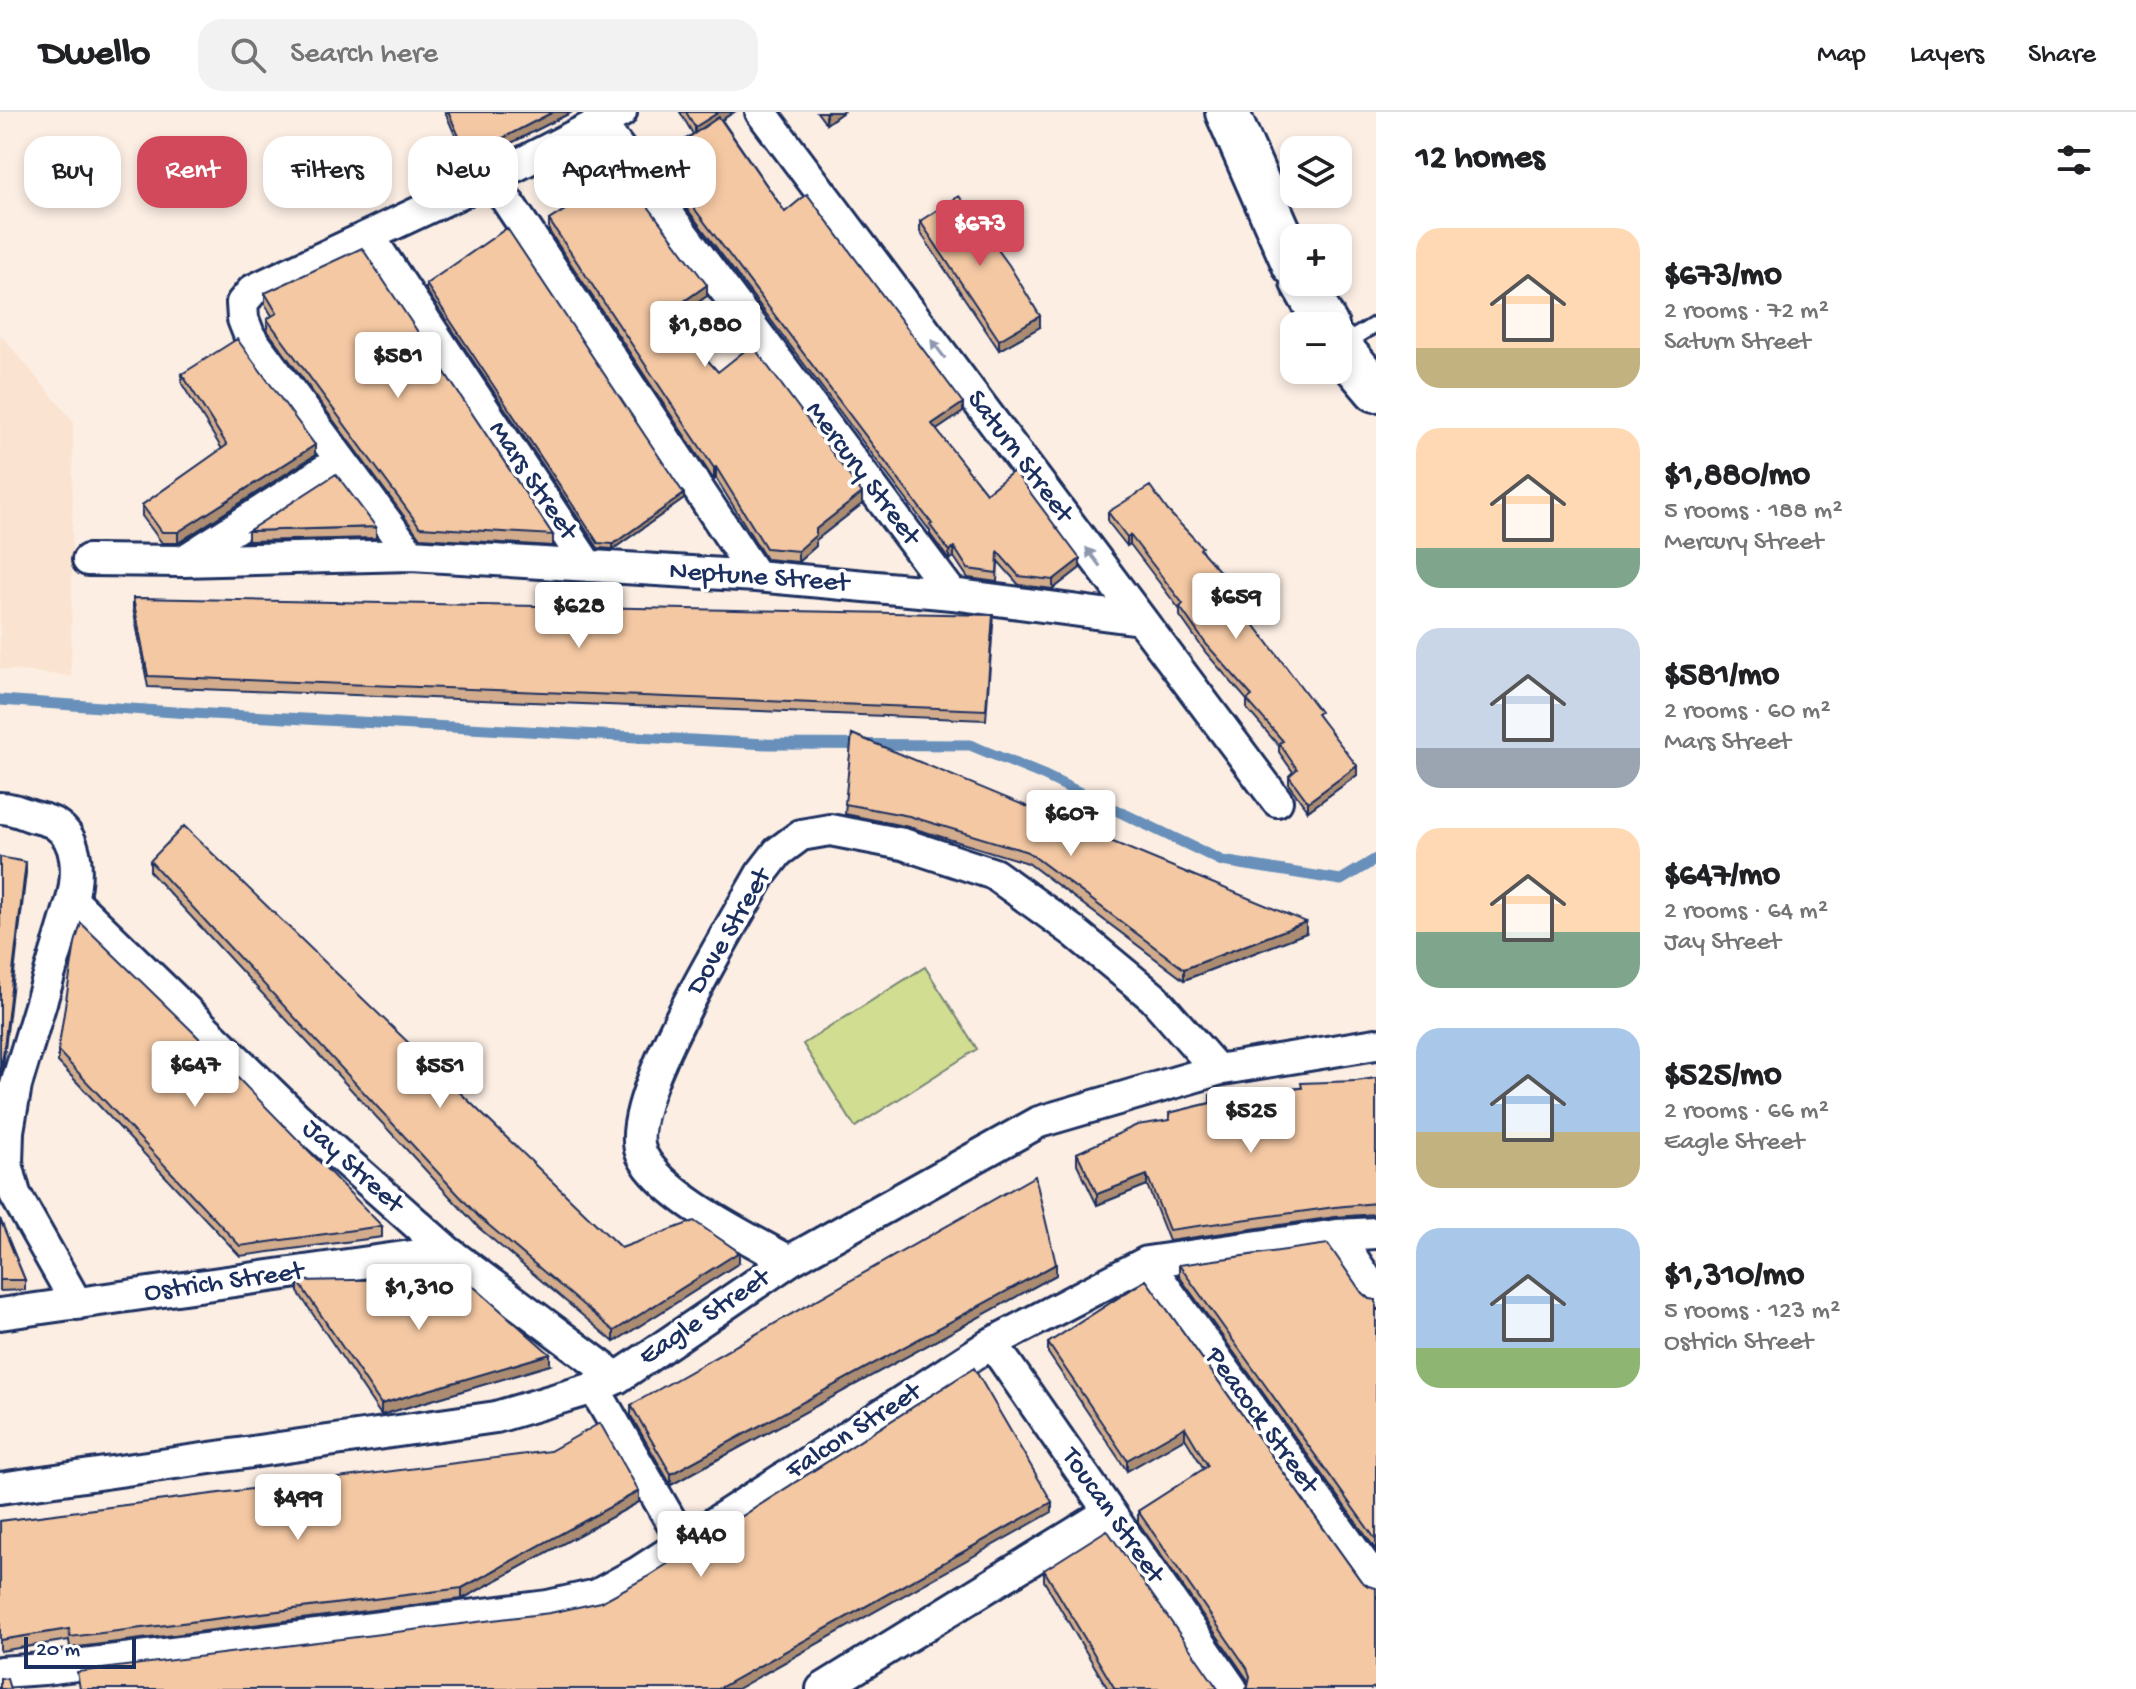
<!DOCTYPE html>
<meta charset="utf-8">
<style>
body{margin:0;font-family:"Gochi Hand",sans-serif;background:#f2f2f2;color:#202124;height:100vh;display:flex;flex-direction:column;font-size:30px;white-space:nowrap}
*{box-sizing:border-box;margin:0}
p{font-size:26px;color:#757577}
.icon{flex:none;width:44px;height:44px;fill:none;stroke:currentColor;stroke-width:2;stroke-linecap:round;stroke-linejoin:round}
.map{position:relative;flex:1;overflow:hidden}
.panel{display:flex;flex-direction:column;background:#fff;width:760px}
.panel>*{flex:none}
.banner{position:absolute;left:24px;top:24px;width:760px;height:72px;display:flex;gap:16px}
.fabs{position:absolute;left:1280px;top:24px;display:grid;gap:16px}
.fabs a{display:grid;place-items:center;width:72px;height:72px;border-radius:16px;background:#fff;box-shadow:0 4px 12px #0003;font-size:40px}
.scale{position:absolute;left:24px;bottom:20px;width:112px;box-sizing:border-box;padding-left:8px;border:4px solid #1b2f5e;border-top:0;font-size:22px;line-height:28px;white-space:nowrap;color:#1b2f5e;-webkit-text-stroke:6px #fff;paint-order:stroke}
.price{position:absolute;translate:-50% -68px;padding:0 18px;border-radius:8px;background:#fff;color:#222;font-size:26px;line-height:52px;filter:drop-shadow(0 2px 4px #0008)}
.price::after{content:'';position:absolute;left:50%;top:48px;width:24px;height:18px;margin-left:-12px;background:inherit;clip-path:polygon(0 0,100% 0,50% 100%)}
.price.current{background:#d1495b;color:#fff}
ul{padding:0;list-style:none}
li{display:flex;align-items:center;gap:24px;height:200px;padding:0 40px}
li span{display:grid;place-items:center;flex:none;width:224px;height:160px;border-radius:24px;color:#555}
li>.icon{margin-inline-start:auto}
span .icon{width:96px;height:96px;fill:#fffc;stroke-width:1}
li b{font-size:34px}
h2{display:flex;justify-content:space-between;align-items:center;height:96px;padding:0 40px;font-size:34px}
.tag{padding:0 28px;border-radius:24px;background:#fff;box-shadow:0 4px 12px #0003;font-size:28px;line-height:72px}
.tag.current{background:#d1495b;color:#fff}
header{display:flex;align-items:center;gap:48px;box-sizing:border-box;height:112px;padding:0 40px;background:#fff;border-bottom:2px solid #e0e0e0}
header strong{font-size:38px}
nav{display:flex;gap:44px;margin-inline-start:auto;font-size:28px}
.search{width:560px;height:72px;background:#f2f2f2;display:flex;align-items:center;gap:20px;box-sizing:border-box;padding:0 28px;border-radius:24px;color:#757577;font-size:30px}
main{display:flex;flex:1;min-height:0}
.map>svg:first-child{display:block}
</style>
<header>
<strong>Dwello</strong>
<div class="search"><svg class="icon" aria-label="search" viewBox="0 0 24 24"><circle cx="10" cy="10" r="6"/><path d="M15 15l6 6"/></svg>Search here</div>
<nav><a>Map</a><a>Layers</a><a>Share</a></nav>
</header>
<main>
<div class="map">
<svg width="1376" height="1577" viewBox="0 0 1376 1577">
<rect width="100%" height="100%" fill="#fceee3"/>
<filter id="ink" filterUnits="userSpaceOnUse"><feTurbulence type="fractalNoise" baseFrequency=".0125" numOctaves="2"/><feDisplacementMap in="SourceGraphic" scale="16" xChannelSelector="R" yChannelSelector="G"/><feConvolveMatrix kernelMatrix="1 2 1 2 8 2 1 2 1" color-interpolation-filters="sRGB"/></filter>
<g filter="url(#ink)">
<path fill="#fae3d0" d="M 0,222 L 73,309 L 71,564 L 0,557 Z"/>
<path fill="#d1dd90" stroke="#768677" stroke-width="2" d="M 925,855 L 977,937 L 855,1015 L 803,932 Z"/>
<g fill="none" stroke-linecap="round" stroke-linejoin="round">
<path stroke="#6790ba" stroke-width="11" d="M 0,588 L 174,600 L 766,632 L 970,633 L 1043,663 L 1222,749 L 1341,768 L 1376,747"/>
<defs>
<path id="service" d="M 1343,232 L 1376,212"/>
<path id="minor" d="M 761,0 L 1277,689
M 600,11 L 952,482
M 492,66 L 756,464
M 369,124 L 588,454
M 411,443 L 250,225 L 243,207 L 242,191 L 253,178 L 492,66 L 621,0
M 88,448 L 183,449 L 411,443 L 756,464 L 952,482 L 1140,507
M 185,448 L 341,348
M 0,696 C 11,696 20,700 31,704 C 38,706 49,708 55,712 C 80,728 78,764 72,788 L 16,973 L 8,1019 L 7,1052 L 15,1082 L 77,1192
M 72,788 L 296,1005 L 447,1139 L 617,1266
M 1337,1123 L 1376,1181
M 789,1149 C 748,1126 664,1086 642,1043 C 618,995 734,811 761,762 L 778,740 L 801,723 L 830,718 L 903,732 L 994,762 L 1073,819 L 1154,886 L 1217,958
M 1147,1150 L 1376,1469
M 0,1202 L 447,1139
M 992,1231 L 1232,1577
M 594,1276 L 683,1430
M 0,1376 L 496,1305 L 594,1276 L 617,1266 L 789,1149 L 1039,1010 L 1217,958 L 1376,932
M 0,1560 L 44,1557 L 548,1494 L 597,1483 L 637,1461 L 992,1231 L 1147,1150 L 1337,1123 L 1376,1121
M 822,1577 L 1109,1400"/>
<path id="secondary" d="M 1227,0 L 1294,153
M 1302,170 L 1327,214
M 1338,233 L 1376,278"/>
</defs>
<use href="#service" stroke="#1b2f5e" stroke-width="20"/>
<use href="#minor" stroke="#1b2f5e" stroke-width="36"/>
<use href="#secondary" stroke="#1b2f5e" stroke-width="48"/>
<use href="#service" stroke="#fff" stroke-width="14"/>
<use href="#minor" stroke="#fff" stroke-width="30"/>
<use href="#secondary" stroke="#fff" stroke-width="42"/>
</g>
<path fill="#d2ac8c" stroke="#1b2f5e" stroke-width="2" d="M 445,0 L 572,0 L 468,53 Z
M 680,0 L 734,0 L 722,8 L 785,100 L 963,300 L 936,318 L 986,381 L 1080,456 L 1053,477 L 1019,473 L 998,449 L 997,470 L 968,466 L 954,445 L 949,448 L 930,422 L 930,419 L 657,57 L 657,47 L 693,22 Z
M 817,0 L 843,0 L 826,12 Z
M 578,75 L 707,184 L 672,209 L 718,260 L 862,392 L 816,428 L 816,434 L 798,450 L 766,447 L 716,366 L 714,368 L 549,119 L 549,108 L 580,88 L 578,86 Z
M 920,109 L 1040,215 L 999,238 L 920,120 Z
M 426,172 L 684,387 L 613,437 L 598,436 L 426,178 Z
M 265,181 L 553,423 L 553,434 L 420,426 L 267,218 L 267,207 L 272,204 L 265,192 Z
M 182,262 L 315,343 L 178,431 L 162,431 L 142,404 L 142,393 L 222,337 L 182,272 Z
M 1168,399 L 1202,440 L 1320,606 L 1357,663 L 1308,699 L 1289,673 L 1289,664 L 1293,660 L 1279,640 L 1279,634 L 1247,597 L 1247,588 L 1206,541 L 1180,504 L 1180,498 L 1130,432 L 1127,434 L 1108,410 L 1108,400 Z
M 376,415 L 376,426 L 248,429 L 248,419 Z
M 133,486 L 993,513 L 986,608 L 148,575 L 133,496 Z
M 852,622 L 1306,821 L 1184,868 L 1028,751 L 909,715 L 845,702 Z
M 150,749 L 621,1136 L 739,1151 L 614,1230 L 479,1116 L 150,760 Z
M 58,939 L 382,1114 L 382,1125 L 240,1144 L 58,950 Z
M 1376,966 L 1376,1102 L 1335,1105 L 1169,1129 L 1147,1073 L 1097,1093 L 1077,1052 L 1077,1041 L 1169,1008 L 1169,1001 L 1210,991 L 1210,983 L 1241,983 L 1357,969 Z
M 0,1107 L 25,1168 L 25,1178 L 0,1179 Z
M 1179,1153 L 1362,1181 L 1369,1187 L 1376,1188 L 1376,1438 L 1179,1164 Z
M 1056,1163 L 671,1373 L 631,1304 L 631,1293 Z
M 1146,1168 L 1361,1469 L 1368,1474 L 1248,1575 L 1248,1571 L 1247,1567 L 1138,1410 L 1138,1399 L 1204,1357 L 1185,1326 L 1127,1359 L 1048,1241 L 1048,1231 Z
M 298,1169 L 550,1253 L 381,1303 L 298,1180 Z
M 639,1390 L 462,1487 L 70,1536 L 69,1528 L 0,1539 L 0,1409 Z
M 1044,1458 L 1218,1577 L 1108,1577 L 1044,1469 Z"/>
<path fill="#ab8c72" stroke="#1b2f5e" stroke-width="2" d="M 553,0 L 572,0 L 468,53 L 468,44 Z
M 719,0 L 734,0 L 695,24 L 695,15 Z
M 828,0 L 843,0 L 826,12 L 826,1 Z
M 707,173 L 707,184 L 666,213 L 666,202 Z
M 1040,204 L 1040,215 L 999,238 L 999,228 Z
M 963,291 L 963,300 L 932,321 L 932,312 Z
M 315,333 L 315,343 L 178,431 L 178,420 Z
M 716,355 L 716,366 L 714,368 L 714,356 Z
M 862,381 L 862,392 L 816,428 L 816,434 L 798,450 L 798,439 L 816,417 Z
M 684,382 L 684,387 L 613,437 L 613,432 Z
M 1130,423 L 1130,432 L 1127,434 L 1127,425 Z
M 954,435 L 954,445 L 949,448 L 949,439 Z
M 1080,447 L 1080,456 L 1053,477 L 1053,468 Z
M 1357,654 L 1357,663 L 1308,699 L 1308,690 Z
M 26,750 L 26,761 L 3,954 L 0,968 L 0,958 Z
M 1306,810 L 1306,821 L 1184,868 L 1184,857 Z
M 1147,1063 L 1147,1073 L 1097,1093 L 1097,1082 Z
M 739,1140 L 739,1151 L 614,1230 L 614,1219 Z
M 1056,1152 L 1056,1163 L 671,1373 L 671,1362 Z
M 550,1242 L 550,1253 L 381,1303 L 381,1292 Z
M 1185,1315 L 1185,1326 L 1127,1359 L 1127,1348 Z
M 639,1379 L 639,1390 L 462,1487 L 462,1476 Z
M 1052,1390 L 1052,1400 L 737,1577 L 718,1577 Z"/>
<path fill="#f4c8a3" stroke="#1b2f5e" stroke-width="2" d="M 448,0 L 553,0 L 468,44 Z
M 686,0 L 719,0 L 695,15 Z
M 719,5 L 785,100 L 807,82 L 963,291 L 932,312 L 986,381 L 1014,359 L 1080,447 L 1053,468 L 1019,464 L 998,440 L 997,461 L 968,457 L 954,435 L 949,439 L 930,413 L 932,412 L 657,47 Z
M 614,49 L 707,173 L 666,202 L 718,260 L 752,233 L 862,381 L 816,417 L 816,423 L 798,439 L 766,436 L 716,355 L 714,356 L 549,108 L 586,85 L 578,75 Z
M 959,84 L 1009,153 L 1040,204 L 999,228 L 920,109 Z
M 507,116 L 684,382 L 613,432 L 598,431 L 426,172 Z
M 362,136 L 553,423 L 420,415 L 267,207 L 277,201 L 265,181 Z
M 237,227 L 315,333 L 178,420 L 162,420 L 142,393 L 227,333 L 182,262 Z
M 336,362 L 376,415 L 248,419 Z
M 1150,374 L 1168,399 L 1202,435 L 1200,437 L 1242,485 L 1245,483 L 1258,508 L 1253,511 L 1320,600 L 1317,602 L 1357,654 L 1308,690 L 1289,664 L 1297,657 L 1279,631 L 1283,629 L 1247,588 L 1252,584 L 1206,532 L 1180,495 L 1183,492 L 1130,423 L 1127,425 L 1108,400 Z
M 133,486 L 993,503 L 986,598 L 148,564 Z
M 852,622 L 1306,810 L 1184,857 L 1028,740 L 909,704 L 845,692 Z
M 184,714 L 621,1136 L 694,1109 L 739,1140 L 614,1219 L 479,1105 L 150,749 Z
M 0,745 L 26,750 L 3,944 L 0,958 Z
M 81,811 L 191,918 L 382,1114 L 240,1134 L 58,939 L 75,831 Z
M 1376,966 L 1376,1091 L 1335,1095 L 1169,1118 L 1147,1063 L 1097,1082 L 1077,1041 L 1137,1013 L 1170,1008 L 1169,1001 L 1211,991 L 1210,983 L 1241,983 L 1302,976 L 1301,971 L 1357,969 Z
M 1035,1064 L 1056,1152 L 671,1362 L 631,1293 Z
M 0,1107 L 25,1168 L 0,1168 Z
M 1328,1132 L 1362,1181 L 1369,1187 L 1376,1188 L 1376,1428 L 1179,1153 Z
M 464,1166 L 550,1242 L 381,1292 L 298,1169 Z
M 1146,1168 L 1361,1469 L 1368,1474 L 1376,1476 L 1376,1575 L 1370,1577 L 1246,1577 L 1248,1575 L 1250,1564 L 1247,1556 L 1138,1399 L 1208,1354 L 1185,1315 L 1127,1348 L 1048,1231 Z
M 974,1256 L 1052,1390 L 718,1577 L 80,1577 L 77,1560 L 550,1501 L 601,1490 L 647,1465 Z
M 600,1311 L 639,1379 L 462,1476 L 70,1525 L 69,1517 L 0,1528 L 0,1409 L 550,1339 Z
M 1107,1418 L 1218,1577 L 1115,1577 L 1044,1458 Z
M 0,1566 L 7,1567 L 10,1577 L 0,1577 Z"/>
<defs><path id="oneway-solid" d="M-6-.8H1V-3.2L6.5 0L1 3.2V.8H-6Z" transform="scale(2)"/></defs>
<g fill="#8d97ae">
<use href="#oneway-solid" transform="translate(938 237) rotate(-127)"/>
<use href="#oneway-solid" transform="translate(1093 445) rotate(-127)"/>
</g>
</g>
<g text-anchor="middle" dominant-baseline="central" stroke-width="7" stroke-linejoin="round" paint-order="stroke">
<g font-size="28" fill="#1b2f5e" stroke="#fff">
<text transform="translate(1019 345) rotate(53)">Saturn Street</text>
<text transform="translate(862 362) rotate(53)">Mercury Street</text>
<text transform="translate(532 369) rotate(56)">Mars Street</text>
<text transform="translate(759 466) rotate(4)">Neptune Street</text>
<text transform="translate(730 820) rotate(-60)">Dove Street</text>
<text transform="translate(352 1055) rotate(42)">Jay Street</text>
<text transform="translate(224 1171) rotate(-8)">Ostrich Street</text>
<text transform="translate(705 1206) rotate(-34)">Eagle Street</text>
<text transform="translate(1261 1309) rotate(54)">Peacock Street</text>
<text transform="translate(854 1320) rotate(-33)">Falcon Street</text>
<text transform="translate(1112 1404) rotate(55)">Toucan Street</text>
</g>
</g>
</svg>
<div class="fabs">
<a><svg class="icon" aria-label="layers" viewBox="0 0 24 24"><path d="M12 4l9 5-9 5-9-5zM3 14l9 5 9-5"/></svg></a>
<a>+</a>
<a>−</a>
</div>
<div class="scale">20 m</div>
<b class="price current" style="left:980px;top:156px">$673</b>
<b class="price" style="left:705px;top:257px">$1,880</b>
<b class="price" style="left:398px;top:288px">$581</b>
<b class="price" style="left:1236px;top:529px">$659</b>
<b class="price" style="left:579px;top:538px">$628</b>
<b class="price" style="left:1071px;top:746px">$607</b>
<b class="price" style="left:195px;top:997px">$647</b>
<b class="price" style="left:440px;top:998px">$551</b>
<b class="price" style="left:1251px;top:1043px">$525</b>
<b class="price" style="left:419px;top:1220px">$1,310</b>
<b class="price" style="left:298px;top:1430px">$499</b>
<b class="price" style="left:701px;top:1467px">$440</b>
<div class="banner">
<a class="tag">Buy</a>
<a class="tag current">Rent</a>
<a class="tag">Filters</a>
<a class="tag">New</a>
<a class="tag">Apartment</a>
</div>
</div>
<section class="panel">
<h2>12 homes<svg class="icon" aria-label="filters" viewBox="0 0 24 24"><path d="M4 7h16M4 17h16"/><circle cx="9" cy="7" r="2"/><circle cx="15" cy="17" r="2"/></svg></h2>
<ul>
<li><span style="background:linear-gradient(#ffd9b3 75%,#c2b280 0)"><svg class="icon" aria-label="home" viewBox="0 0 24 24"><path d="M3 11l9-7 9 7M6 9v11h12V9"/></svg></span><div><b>$673/mo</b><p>2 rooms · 72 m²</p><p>Saturn Street</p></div></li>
<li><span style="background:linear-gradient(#ffd9b3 75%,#7fa58c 0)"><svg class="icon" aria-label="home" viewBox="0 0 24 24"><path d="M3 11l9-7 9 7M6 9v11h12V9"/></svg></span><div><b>$1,880/mo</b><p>5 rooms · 188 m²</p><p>Mercury Street</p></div></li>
<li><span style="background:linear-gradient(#c9d6e8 75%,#9aa5b1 0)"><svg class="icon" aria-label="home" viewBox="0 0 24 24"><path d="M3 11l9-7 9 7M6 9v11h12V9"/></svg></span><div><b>$581/mo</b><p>2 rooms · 60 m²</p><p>Mars Street</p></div></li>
<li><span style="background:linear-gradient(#ffd9b3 65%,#7fa58c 0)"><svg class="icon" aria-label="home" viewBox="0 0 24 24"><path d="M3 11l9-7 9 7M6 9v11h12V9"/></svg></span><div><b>$647/mo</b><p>2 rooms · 64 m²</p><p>Jay Street</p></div></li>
<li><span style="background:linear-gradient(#a9c7e8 65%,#c2b280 0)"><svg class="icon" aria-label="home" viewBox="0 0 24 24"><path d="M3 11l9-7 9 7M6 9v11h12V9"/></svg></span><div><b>$525/mo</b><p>2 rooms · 66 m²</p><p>Eagle Street</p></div></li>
<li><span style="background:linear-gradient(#a9c7e8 75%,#8fb573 0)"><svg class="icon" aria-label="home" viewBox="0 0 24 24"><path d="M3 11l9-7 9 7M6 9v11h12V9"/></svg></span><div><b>$1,310/mo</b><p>5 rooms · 123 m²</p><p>Ostrich Street</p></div></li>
</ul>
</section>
</main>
